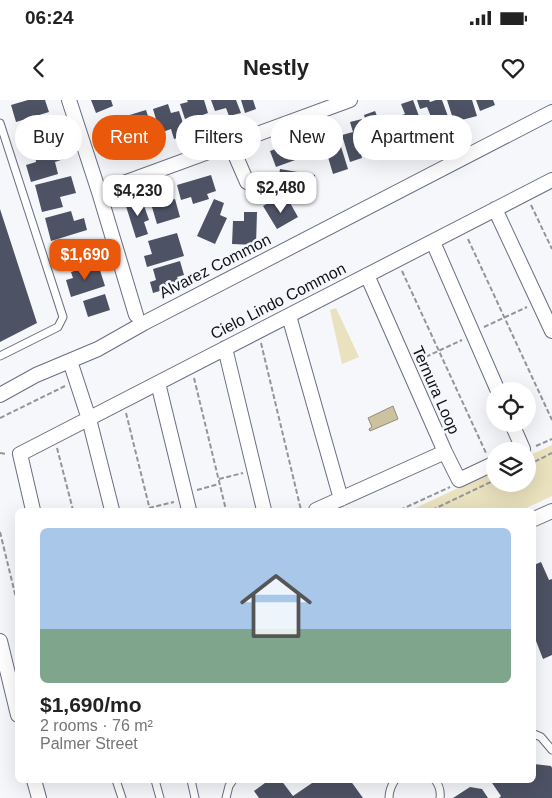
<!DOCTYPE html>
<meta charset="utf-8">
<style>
body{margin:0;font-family:Helvetica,sans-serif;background:#f6f6f6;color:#222;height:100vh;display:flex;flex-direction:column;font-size:19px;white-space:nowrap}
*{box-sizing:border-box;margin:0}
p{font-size:16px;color:#767676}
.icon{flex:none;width:28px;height:28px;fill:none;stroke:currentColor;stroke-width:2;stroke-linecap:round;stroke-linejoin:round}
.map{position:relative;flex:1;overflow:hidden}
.side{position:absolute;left:15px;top:408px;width:521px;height:275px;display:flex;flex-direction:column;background:#fff;border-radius:8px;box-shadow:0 5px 20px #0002}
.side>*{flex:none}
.banner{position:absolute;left:15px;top:15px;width:522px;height:45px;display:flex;gap:10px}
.buttons{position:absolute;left:486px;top:282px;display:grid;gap:10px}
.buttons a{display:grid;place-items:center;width:50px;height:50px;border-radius:50%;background:#fff;box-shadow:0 5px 20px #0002;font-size:25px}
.price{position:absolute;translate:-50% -42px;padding:0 11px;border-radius:10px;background:#fff;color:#222;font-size:16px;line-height:32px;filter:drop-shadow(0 1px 2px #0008)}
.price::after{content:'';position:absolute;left:50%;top:30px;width:15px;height:11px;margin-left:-8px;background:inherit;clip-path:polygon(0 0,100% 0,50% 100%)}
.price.current{background:#ea580c;color:#fff}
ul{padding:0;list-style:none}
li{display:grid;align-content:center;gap:10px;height:265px;padding:0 25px}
li span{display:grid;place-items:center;height:155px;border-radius:8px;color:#555}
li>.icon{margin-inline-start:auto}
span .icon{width:90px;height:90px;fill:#fffc;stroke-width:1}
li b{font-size:21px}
.tag{padding:0 18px;border-radius:22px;background:#fff;box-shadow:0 5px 20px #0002;font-size:18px;line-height:45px}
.tag.current{background:#ea580c;color:#fff}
.status{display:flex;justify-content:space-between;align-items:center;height:35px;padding:0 25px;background:#fff;direction:ltr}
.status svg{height:14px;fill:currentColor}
header{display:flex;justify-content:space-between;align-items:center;height:65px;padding:0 25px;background:#fff;font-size:22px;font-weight:600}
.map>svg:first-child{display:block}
</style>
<div class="status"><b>06:24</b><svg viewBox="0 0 49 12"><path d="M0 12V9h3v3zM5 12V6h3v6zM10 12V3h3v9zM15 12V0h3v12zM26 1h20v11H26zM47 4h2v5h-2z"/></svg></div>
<header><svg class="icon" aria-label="back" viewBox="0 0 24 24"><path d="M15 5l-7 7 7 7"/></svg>Nestly<svg class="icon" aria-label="heart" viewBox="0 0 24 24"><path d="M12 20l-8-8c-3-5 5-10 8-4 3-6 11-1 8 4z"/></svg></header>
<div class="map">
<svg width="552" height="698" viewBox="0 0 552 698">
<rect width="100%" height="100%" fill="#f6f7fb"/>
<path fill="#eae1be" d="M 336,208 L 359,257 L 342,264 L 330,210 Z
M 552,345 L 552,396 L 522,410 L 411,410 L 495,371 L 495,384 L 528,384 L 528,356 Z"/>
<path fill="#ccc29f" stroke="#938d76" d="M 393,306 L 398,319 L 370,331 L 369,329 L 372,327 L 368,318 Z"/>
<path fill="#4d5264" d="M 28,0 L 45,0 L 49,12 L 16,22 L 11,5 Z
M 91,0 L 111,0 L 113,6 L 96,13 Z
M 187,0 L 204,0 L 208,13 L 197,17 L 201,27 L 189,31 L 180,4 L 188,2 Z
M 211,0 L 236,0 L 241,13 L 229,16 L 226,8 L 215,11 Z
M 241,0 L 253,0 L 256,9 L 245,13 Z
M 413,0 L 423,27 L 400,35 L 394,18 L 405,14 L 401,4 Z
M 417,0 L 429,0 L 430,2 L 436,0 L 442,0 L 450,22 L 435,27 L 427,7 L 420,9 Z
M 447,0 L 472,0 L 477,16 L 454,22 Z
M 476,0 L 493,0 L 495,5 L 480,11 Z
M 168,4 L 171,13 L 179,11 L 187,35 L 174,39 L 171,29 L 160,33 L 153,9 Z
M 146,10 L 154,35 L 143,38 L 146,48 L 134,51 L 123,17 Z
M 375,11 L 379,21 L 390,17 L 398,41 L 383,46 L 380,37 L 372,40 L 364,15 Z
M 52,18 L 56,34 L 41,38 L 44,47 L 26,52 L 19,27 Z
M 362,19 L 370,46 L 360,49 L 362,58 L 350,62 L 342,35 L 353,32 L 350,22 Z
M 113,23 L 118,37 L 125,35 L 132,55 L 121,59 L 117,48 L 106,52 L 98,28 Z
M 323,31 L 326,41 L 338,37 L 348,69 L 333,74 L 325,47 L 317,50 L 312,34 Z
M 303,39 L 309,55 L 276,67 L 270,51 Z
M 61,47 L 64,59 L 55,62 L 58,74 L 31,82 L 26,65 L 36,62 L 35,55 Z
M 280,69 L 315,75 L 312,99 L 286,95 L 287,83 L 278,82 Z
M 211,75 L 216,91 L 207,94 L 209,99 L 193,104 L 191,97 L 181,100 L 177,85 Z
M 71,76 L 76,93 L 60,97 L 63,107 L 42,112 L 35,85 Z
M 160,94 L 162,103 L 175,99 L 180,117 L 157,124 L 149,97 Z
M 141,97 L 149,120 L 144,122 L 148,134 L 136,138 L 125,103 Z
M 214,99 L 224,103 L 220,115 L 227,118 L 215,144 L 197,136 Z
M 272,101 L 277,108 L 289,101 L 298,117 L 277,129 L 263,106 Z
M 0,109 L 37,223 L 0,242 Z
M 71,111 L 74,121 L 84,118 L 87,130 L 51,141 L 45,118 Z
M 244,112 L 257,112 L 256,145 L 232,144 L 233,121 L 244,121 Z
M 177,133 L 184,156 L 147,167 L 144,156 L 152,154 L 148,141 Z
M 74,139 L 76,148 L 92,144 L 97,160 L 68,169 L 60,143 Z
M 180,161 L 184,175 L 177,177 L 180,185 L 153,193 L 150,182 L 156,180 L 153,169 Z
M 98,164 L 105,186 L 71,197 L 66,180 L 73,178 L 71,172 Z
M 105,194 L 110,210 L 88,217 L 83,201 Z
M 541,462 L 549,480 L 552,479 L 552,555 L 543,559 L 536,541 L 534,541 L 534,465 Z
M 534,664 L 551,666 L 552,668 L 552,698 L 499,698 L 501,696 L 492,683 L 492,680 L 534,680 Z
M 269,680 L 281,680 L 293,696 L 315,681 L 315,680 L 350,680 L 363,698 L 259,698 L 254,691 Z
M 470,687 L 482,689 L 488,698 L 453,698 Z"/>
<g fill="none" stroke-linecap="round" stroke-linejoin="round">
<defs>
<path id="lane" d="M 0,23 L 63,217 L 58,227 L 0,256
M 534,634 L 541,637 L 552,650
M 116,680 L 122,698
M 155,680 L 160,698
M 191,680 L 195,698
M 435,680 C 439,685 441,691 440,698
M 226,698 L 229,686 L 233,680
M 389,698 C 389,691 391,686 395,680"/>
<path id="street" d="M 69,0 L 99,92 L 136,215
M 230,43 L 247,82
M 99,92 L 350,0
M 495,109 L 552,231
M 433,142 L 498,291
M 367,175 L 445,352 L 459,380 L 495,363
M 289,216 L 341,399
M 225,248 L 264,410
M 70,261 L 89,319 L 112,410
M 158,283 L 189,410
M 0,295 L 36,275 L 98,249 L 144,223 L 552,12
M 512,324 L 523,349 L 519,351
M 33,410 L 20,354 L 552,80
M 316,410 L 445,352
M 534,419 L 552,411
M 0,541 L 18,615
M 34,680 L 39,698"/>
</defs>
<use href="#lane" stroke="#696e81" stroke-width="9"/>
<use href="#street" stroke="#696e81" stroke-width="16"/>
<path stroke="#93959a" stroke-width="2" stroke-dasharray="5 2.5" stroke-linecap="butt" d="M 531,105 L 552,149
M 468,139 L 552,320
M 402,171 L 486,353
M 484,227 L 527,207
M 261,243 L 301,410
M 419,260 L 462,240
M 194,278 L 226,410
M 126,313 L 150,410
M 0,318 L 65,286
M 536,346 L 552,339
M 57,348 L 73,410
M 0,353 L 7,354
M 528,365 L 552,353
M 219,379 L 243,373
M 197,390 L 219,384
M 149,408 L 174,402
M 400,410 L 450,387
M 432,410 L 495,380
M 0,432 L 18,506"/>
<use href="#lane" stroke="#fff" stroke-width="7"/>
<use href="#street" stroke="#fff" stroke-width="14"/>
</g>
<g text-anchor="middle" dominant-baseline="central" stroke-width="5" stroke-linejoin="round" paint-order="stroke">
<g font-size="16" fill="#0f1218" stroke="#f6f7fb">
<text transform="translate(215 166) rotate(-27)">Alvarez Common</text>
<text transform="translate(278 201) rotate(-27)">Cielo Lindo Common</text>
<text transform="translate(436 290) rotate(66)">Ternura Loop</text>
</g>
</g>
</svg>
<div class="buttons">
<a><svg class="icon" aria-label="locate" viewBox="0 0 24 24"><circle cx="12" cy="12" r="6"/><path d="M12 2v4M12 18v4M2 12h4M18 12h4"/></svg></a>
<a><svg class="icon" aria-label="layers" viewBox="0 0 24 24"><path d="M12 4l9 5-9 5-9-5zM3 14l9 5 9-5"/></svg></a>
</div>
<b class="price" style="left:281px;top:114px">$2,480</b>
<b class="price" style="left:138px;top:117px">$4,230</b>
<b class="price current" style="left:85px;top:181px">$1,690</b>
<div class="banner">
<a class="tag">Buy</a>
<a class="tag current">Rent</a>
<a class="tag">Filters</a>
<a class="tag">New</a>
<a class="tag">Apartment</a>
</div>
<section class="side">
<ul>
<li><span style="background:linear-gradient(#a9c7e8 65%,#7fa58c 0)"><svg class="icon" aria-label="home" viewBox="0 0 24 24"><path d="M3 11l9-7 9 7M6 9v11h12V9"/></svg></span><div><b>$1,690/mo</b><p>2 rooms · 76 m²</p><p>Palmer Street</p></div></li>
</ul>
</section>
</div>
